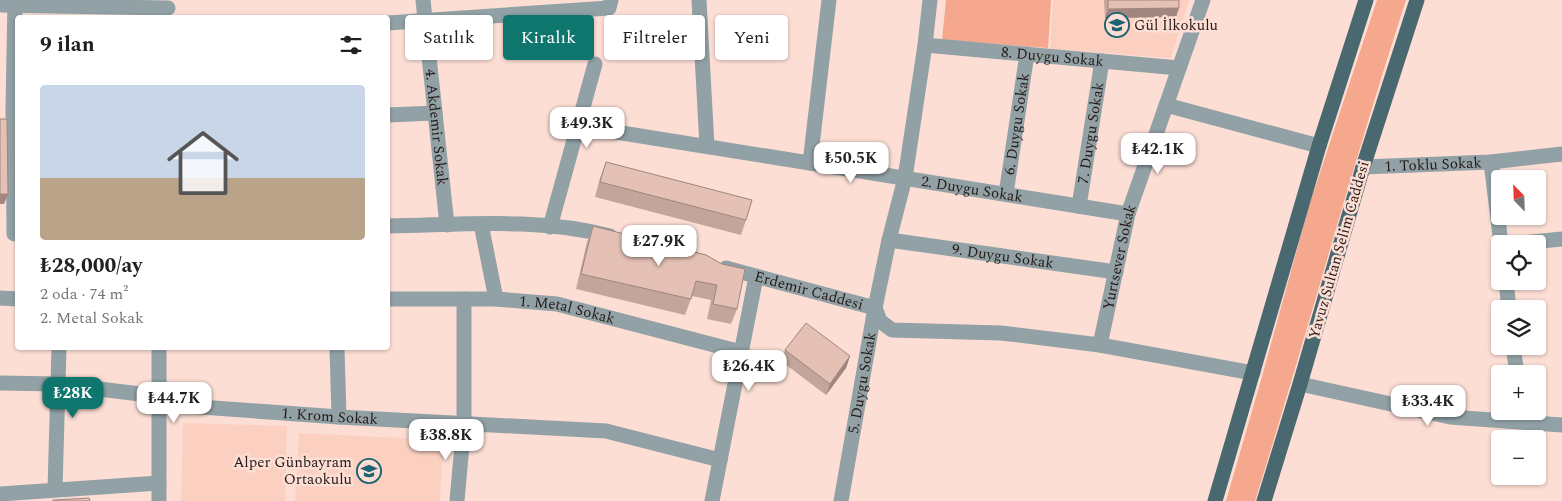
<!DOCTYPE html>
<html lang="tr">
<meta charset="utf-8">
<style>
body{margin:0;font-family:Spectral,serif;background:#f6f6f6;color:#202124;height:100vh;display:flex;flex-direction:column;font-size:19px;white-space:nowrap}
*{box-sizing:border-box;margin:0}
p{font-size:16px;color:#757577}
.icon{flex:none;width:28px;height:28px;fill:none;stroke:currentColor;stroke-width:2;stroke-linecap:round;stroke-linejoin:round}
.map{position:relative;flex:1;overflow:hidden}
.drawer{position:absolute;left:15px;top:15px;width:375px;height:335px;display:flex;flex-direction:column;background:#fff;border-radius:5px;box-shadow:0 1px 4px #0004}
.drawer>*{flex:none}
.hud{position:absolute;left:405px;top:15px;width:475px;height:45px;display:flex;gap:10px}
.needle{width:32px;rotate:337deg}
.buttons{position:absolute;left:1491px;top:170px;display:grid;gap:10px}
.buttons a{display:grid;place-items:center;width:55px;height:55px;border-radius:5px;background:#fff;box-shadow:0 1px 4px #0004;font-size:25px}
.price{position:absolute;translate:-50% -42px;padding:0 11px;border-radius:10px;background:#fff;color:#222;font-size:16px;line-height:32px;filter:drop-shadow(0 1px 2px #0008)}
.price::after{content:'';position:absolute;left:50%;top:30px;width:15px;height:11px;margin-left:-8px;background:inherit;clip-path:polygon(0 0,100% 0,50% 100%)}
.price.active{background:#0f766e;color:#fff}
ul{padding:0;list-style:none}
li{display:grid;align-content:center;gap:10px;height:265px;padding:0 25px}
li+li{border-top:1px solid #e0e0e0}
li span{display:grid;place-items:center;height:155px;border-radius:5px;color:#555}
li>.icon{margin-inline-start:auto}
span .icon{width:90px;height:90px;fill:#fffc;stroke-width:1}
li b{font-size:21px}
h2{display:flex;justify-content:space-between;align-items:center;height:60px;padding:0 25px;font-size:21px}
.chip{padding:0 18px;border-radius:5px;background:#fff;box-shadow:0 1px 4px #0004;font-size:18px;line-height:45px}
.chip.active{background:#0f766e;color:#fff}
.map>svg:first-child{display:block}
</style>
<div class="map">
<svg width="1562" height="501" viewBox="0 0 1562 501">
<rect width="100%" height="100%" fill="#fcded5"/>
<path fill="#fcd0c1" d="M 1053,0 L 1189,0 L 1171,58 L 1050,49 Z
M 183,423 L 287,426 L 285,501 L 181,501 Z
M 299,433 L 443,440 L 440,501 L 295,501 Z"/>
<path fill="#f5a88e" d="M 946,0 L 1051,0 L 1048,48 L 942,40 Z
M 1377,0 L 1406,0 C 1352,166 1307,334 1255,501 L 1226,501 L 1261,380 L 1309,206 Z"/>
<g fill="none" stroke-linecap="round" stroke-linejoin="round">
<g stroke="#91a1a5" stroke-width="15">
<path id="s1" d="M 423,0 L 447,225"/>
<path d="M 699,0 L 707,146"/>
<path d="M 0,5 L 168,8"/>
<path d="M 388,23 L 609,8 L 611,0"/>
<path id="s2" d="M 925,45 L 1179,68"/>
<path d="M 1166,105 L 1319,146"/>
<path d="M 388,115 L 435,113"/>
<path id="s3" d="M 578,126 L 1128,214"/>
<path d="M 1491,162 L 1501,244"/>
<path d="M 810,163 L 829,0"/>
<path id="s4" d="M 1363,167 L 1491,162 L 1562,154"/>
<path id="s5" d="M 1006,194 L 1027,54"/>
<path id="s6" d="M 1079,206 L 1102,61"/>
<path d="M 481,224 L 496,299"/>
<path d="M 388,226 C 461,225 538,217 610,236"/>
<path d="M 550,227 L 595,64"/>
<path d="M 14,234 L 13,108 L 15,0"/>
<path id="s7" d="M 889,240 L 1116,272"/>
<path d="M 1512,244 L 1562,239"/>
<path id="s8" d="M 726,268 L 875,308 L 880,321 L 892,330 L 1001,333 L 1100,345 L 1253,373"/>
<path d="M 1506,281 L 1509,309"/>
<path d="M 0,298 L 18,299"/>
<path id="s9" d="M 388,299 L 496,299 L 557,304 L 741,352"/>
<path id="s10" d="M 1100,345 L 1128,214 L 1203,0"/>
<path d="M 1513,346 L 1517,374"/>
<path d="M 159,348 L 159,501"/>
<path d="M 337,348 L 339,417"/>
<path id="s11" d="M 0,383 L 59,384 L 148,395 L 159,404 L 339,417 L 606,431 L 720,460"/>
<path d="M 1300,384 L 1450,417 L 1562,425"/>
<path d="M 55,489 L 59,348"/>
<path d="M 0,494 L 159,483"/>
<path d="M 457,501 L 464,423 L 464,299"/>
<path d="M 712,501 L 756,277"/>
<path id="s12" d="M 841,501 L 875,308 L 889,240 L 905,178 L 925,45 L 930,0"/>
</g>
<path stroke="#4a6870" stroke-width="15" d="M 1215,501 L 1319,146 L 1366,0
M 1264,501 L 1300,384 L 1363,167 L 1417,0"/>
</g>
<path fill="#c4a59c" d="M 1104,0 L 1179,0 L 1176,17 L 1105,18 Z
M 606,162 L 746,220 L 741,235 L 595,197 L 600,178 Z
M 593,226 L 706,255 L 737,309 L 731,324 L 707,319 L 711,300 L 692,296 L 685,315 L 576,289 L 587,242 Z
M 785,350 L 850,356 L 846,368 L 826,395 L 781,361 Z"/>
<path fill="#a0867f" d="M 1179,8 L 1176,17 L 1105,18 L 1108,9 Z
M 0,194 L 8,194 L 4,204 L 0,204 Z
M 850,356 L 846,368 L 826,395 L 830,384 Z"/>
<path fill="#e4c0b5" stroke="#a0867f" d="M 1108,0 L 1179,0 L 1179,8 L 1108,9 Z
M 0,119 L 7,119 L 8,194 L 0,194 Z
M 606,162 L 752,200 L 746,220 L 600,182 Z
M 593,226 L 706,255 L 722,264 L 745,269 L 737,309 L 713,304 L 717,285 L 696,281 L 691,299 L 581,274 Z
M 806,323 L 850,356 L 830,384 L 785,350 Z
M 89,498 L 90,501 L 53,501 L 53,500 Z"/>
<defs>
<symbol id="school-ring" viewBox="-11 -11 22 22"><circle r="9.5" fill="#fcded5" stroke="#1b6372" stroke-width="1.5"/><path d="M0-5L7-2L0 1L-7-2ZM-4 1L0 2.5L4 1V4Q0 6-4 4Z" fill="#1b6372"/></symbol>
</defs>
<g fill-rule="evenodd">
<use href="#school-ring" x="1103" y="11" width="28" height="28"/>
<use href="#school-ring" x="355" y="457" width="28" height="28"/>
</g>
<g text-anchor="middle" dominant-baseline="central" stroke-width="5" stroke-linejoin="round" paint-order="stroke">
<g font-size="15" fill="#271a16" stroke="#fcded5" text-anchor="start">
<text x="1134" y="25">Gül İlkokulu</text>
<text x="352" y="462" text-anchor="end">Alper Günbayram<tspan x="352" dy="17">Ortaokulu</tspan></text>
</g>
<g font-size="15" fill="#271a16" stroke="#fcded5">
<text stroke="none"><textPath href="#s2" startOffset="128">8. Duygu Sokak</textPath></text>
<text stroke="none"><textPath href="#s5" startOffset="71">6. Duygu Sokak</textPath></text>
<text stroke="none"><textPath href="#s1" startOffset="128">4. Akdemir Sokak</textPath></text>
<text stroke="none"><textPath href="#s6" startOffset="74">7. Duygu Sokak</textPath></text>
<text stroke="none"><textPath href="#s4" startOffset="70">1. Toklu Sokak</textPath></text>
<text stroke="none"><textPath href="#s3" startOffset="399">2. Duygu Sokak</textPath></text>
<text transform="translate(1339 250) rotate(-74)">Yavuz Sultan Selim Caddesi</text>
<text stroke="none"><textPath href="#s7" startOffset="115">9. Duygu Sokak</textPath></text>
<text stroke="none"><textPath href="#s10" startOffset="90">Yurtsever Sokak</textPath></text>
<text stroke="none"><textPath href="#s8" startOffset="86">Erdemir Caddesi</textPath></text>
<text stroke="none"><textPath href="#s9" startOffset="180">1. Metal Sokak</textPath></text>
<text stroke="none"><textPath href="#s12" startOffset="120">5. Duygu Sokak</textPath></text>
<text stroke="none"><textPath href="#s11" startOffset="334">1. Krom Sokak</textPath></text>
</g>
</g>
</svg>
<div class="buttons">
<a><svg class="needle" viewBox="-14 -14 28 28"><path d="M0-13l5 13h-10z" fill="#e53935"/><path d="M0 13l5-13h-10z" fill="#757577"/></svg></a>
<a><svg class="icon" aria-label="locate" viewBox="0 0 24 24"><circle cx="12" cy="12" r="6"/><path d="M12 2v4M12 18v4M2 12h4M18 12h4"/></svg></a>
<a><svg class="icon" aria-label="layers" viewBox="0 0 24 24"><path d="M12 4l9 5-9 5-9-5zM3 14l9 5 9-5"/></svg></a>
<a>+</a>
<a>−</a>
</div>
<b class="price" style="left:587px;top:149px">₺49.3K</b>
<b class="price" style="left:1158px;top:175px">₺42.1K</b>
<b class="price" style="left:851px;top:184px">₺50.5K</b>
<b class="price" style="left:659px;top:267px">₺27.9K</b>
<b class="price" style="left:749px;top:392px">₺26.4K</b>
<b class="price active" style="left:73px;top:419px">₺28K</b>
<b class="price" style="left:174px;top:424px">₺44.7K</b>
<b class="price" style="left:1428px;top:427px">₺33.4K</b>
<b class="price" style="left:446px;top:461px">₺38.8K</b>
<div class="hud">
<a class="chip">Satılık</a>
<a class="chip active">Kiralık</a>
<a class="chip">Filtreler</a>
<a class="chip">Yeni</a>
</div>
<section class="drawer">
<h2>9 ilan<svg class="icon" aria-label="filters" viewBox="0 0 24 24"><path d="M4 7h16M4 17h16"/><circle cx="9" cy="7" r="2"/><circle cx="15" cy="17" r="2"/></svg></h2>
<ul>
<li><span style="background:linear-gradient(#c9d6e8 60%,#b9a48a 0)"><svg class="icon" aria-label="home" viewBox="0 0 24 24"><path d="M3 11l9-7 9 7M6 9v11h12V9"/></svg></span><div><b>₺28,000/ay</b><p>2 oda · 74 m²</p><p>2. Metal Sokak</p></div></li>
</ul>
</section>
</div>
